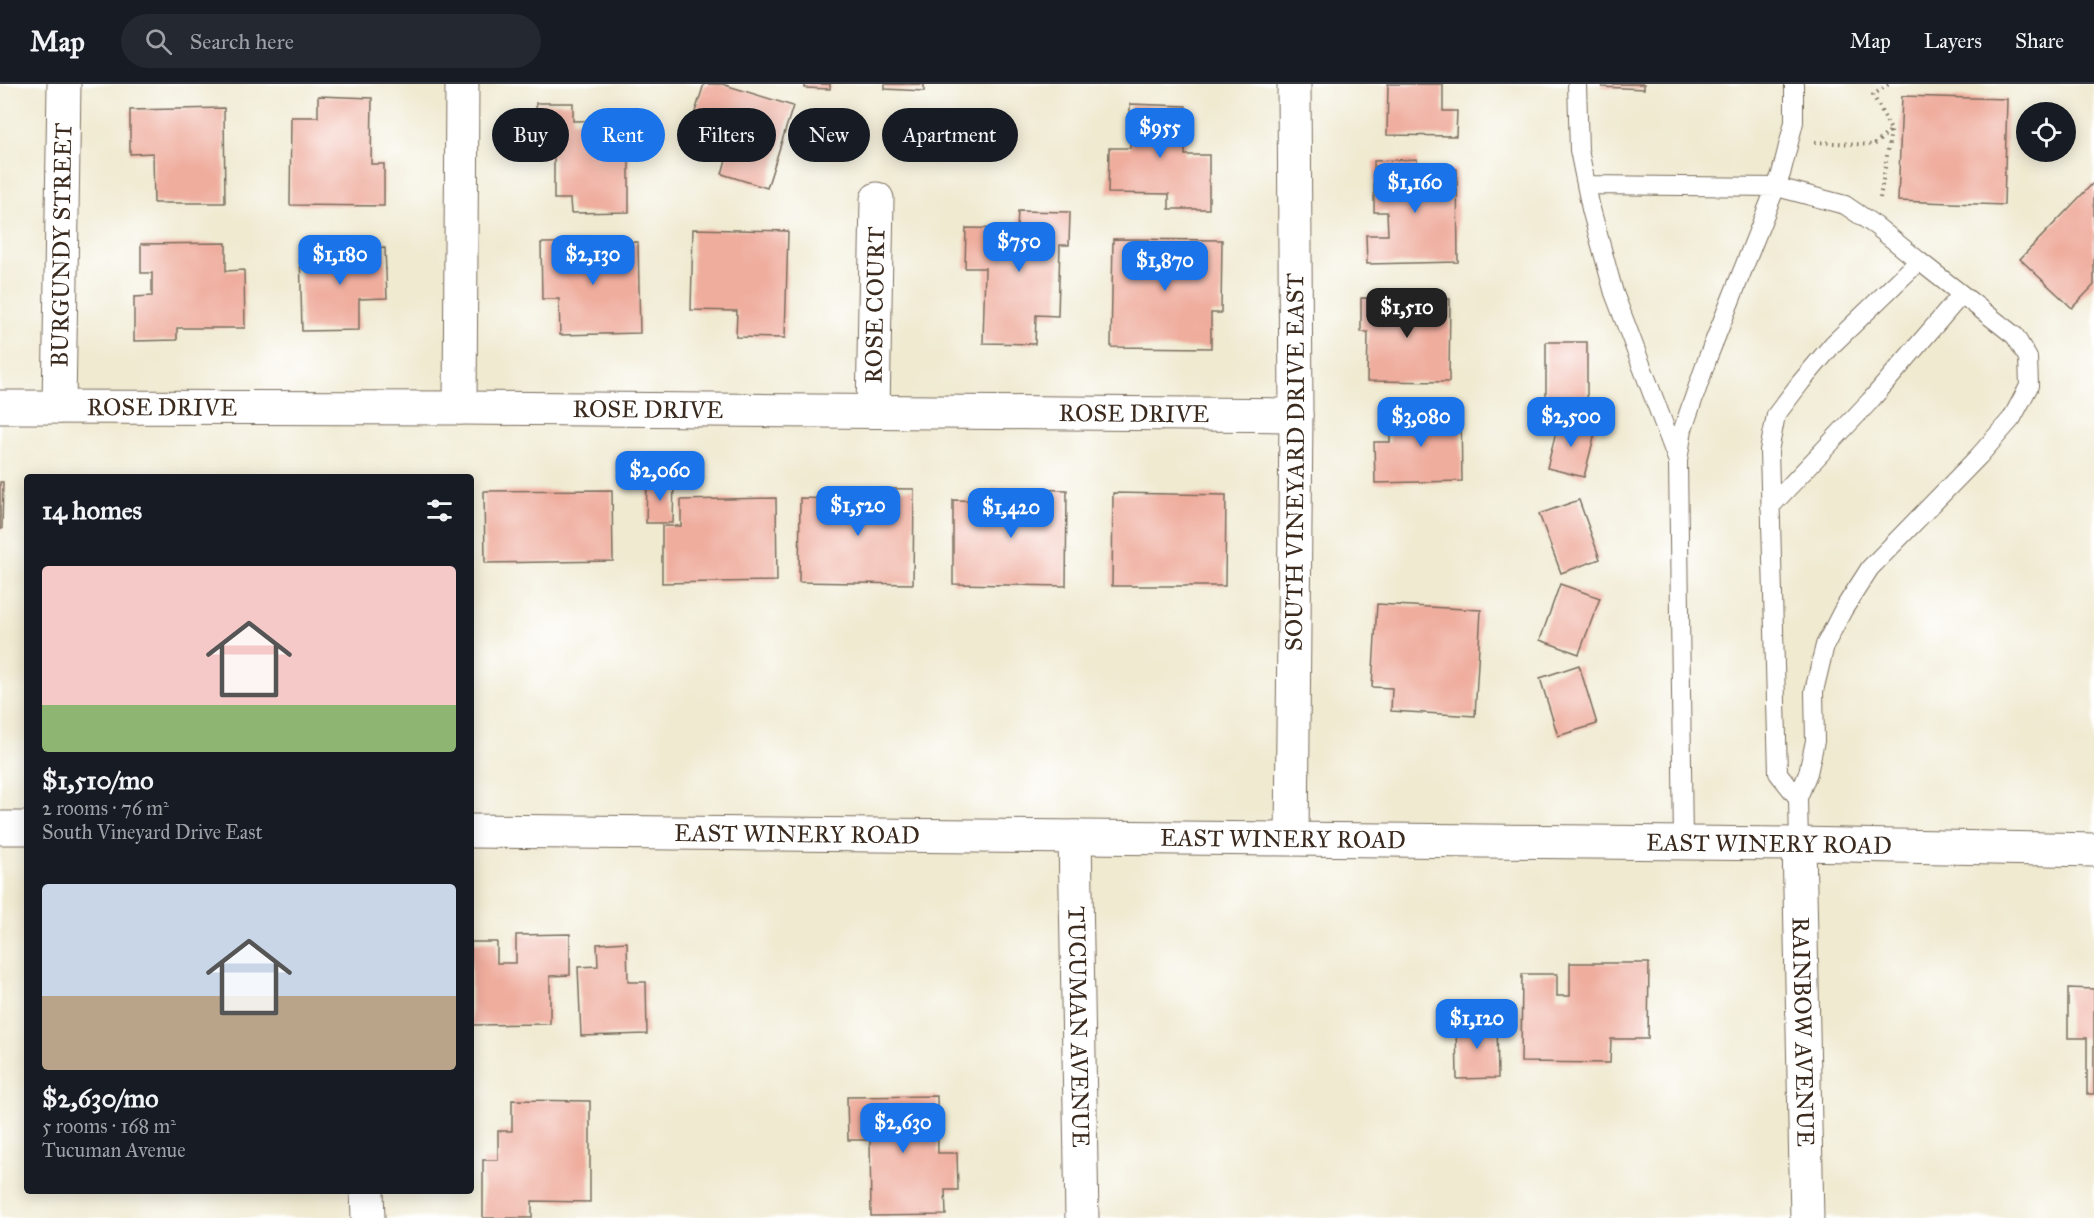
<!DOCTYPE html>
<meta charset="utf-8">
<style>
body{margin:0;font-family:"IM FELL Great Primer",serif;background:#242831;color:#f1f3f6;height:100vh;display:flex;flex-direction:column;font-size:22px;white-space:nowrap}
*{box-sizing:border-box;margin:0}
p{font-size:20px;color:#9ea1a6}
.icon{flex:none;width:33px;height:33px;fill:none;stroke:currentColor;stroke-width:2;stroke-linecap:round;stroke-linejoin:round}
.map{position:relative;flex:1;overflow:hidden}
.sheet{position:absolute;left:24px;top:390px;width:450px;height:720px;display:flex;flex-direction:column;background:#171b24;border-radius:6px;box-shadow:0 3px 15px #0003}
.sheet>*{flex:none}
.banner{position:absolute;left:492px;top:24px;width:570px;height:54px;display:flex;gap:12px}
.tools{position:absolute;left:2016px;top:18px;display:grid;gap:12px}
.tools a{display:grid;place-items:center;width:60px;height:60px;border-radius:50%;background:#171b24;box-shadow:0 3px 15px #0003;font-size:30px}
.price{position:absolute;translate:-50% -51px;padding:0 14px;border-radius:12px;background:#1a73e8;color:#fff;font-size:20px;line-height:39px;filter:drop-shadow(0 2px 3px #0008)}
.price::after{content:'';position:absolute;left:50%;top:36px;width:18px;height:14px;margin-left:-9px;background:inherit;clip-path:polygon(0 0,100% 0,50% 100%)}
.price.current{background:#222;color:#fff}
ul{padding:0;list-style:none}
li{display:grid;align-content:center;gap:12px;height:318px;padding:0 18px}
li span{display:grid;place-items:center;height:186px;border-radius:6px;color:#555}
li>.icon{margin-inline-start:auto}
span .icon{width:108px;height:108px;fill:#fffc;stroke-width:1}
li b{font-size:26px}
h2{display:flex;justify-content:space-between;align-items:center;height:72px;padding:0 18px;font-size:26px}
.chip{padding:0 21px;border-radius:27px;background:#171b24;box-shadow:0 3px 15px #0003;font-size:21px;line-height:54px}
.chip.current{background:#1a73e8;color:#fff}
header{display:flex;align-items:center;gap:36px;box-sizing:border-box;height:84px;padding:0 30px;background:#171b24;border-bottom:2px solid #363941}
header strong{font-size:28px}
nav{display:flex;gap:33px;margin-inline-start:auto;font-size:21px}
.search{width:420px;height:54px;background:#242831;display:flex;align-items:center;gap:15px;box-sizing:border-box;padding:0 21px;border-radius:33px;color:#9ea1a6;font-size:22px}
.map>svg:first-child{display:block}
</style>
<header>
<strong>Map</strong>
<div class="search"><svg class="icon" aria-label="search" viewBox="0 0 24 24"><circle cx="10" cy="10" r="6"/><path d="M15 15l6 6"/></svg>Search here</div>
<nav><a>Map</a><a>Layers</a><a>Share</a></nav>
</header>
<div class="map">
<svg width="2094" height="1134" viewBox="0 0 2094 1134">
<rect width="100%" height="100%" fill="#fff"/>
<filter id="ink" filterUnits="userSpaceOnUse"><feTurbulence type="fractalNoise" baseFrequency=".0167" numOctaves="2"/><feDisplacementMap in="SourceGraphic" scale="12" xChannelSelector="R" yChannelSelector="G"/><feConvolveMatrix kernelMatrix="1 2 1 2 8 2 1 2 1" color-interpolation-filters="sRGB"/></filter>
<filter id="wash" filterUnits="userSpaceOnUse"><feTurbulence type="fractalNoise" baseFrequency=".008" numOctaves="4" result="noise"/><feDisplacementMap in="SourceGraphic" scale="24" xChannelSelector="R" yChannelSelector="G"/><feGaussianBlur stdDeviation="1.35" result="paint"/><feColorMatrix in="noise" values="0 0 0 0 0 0 0 0 0 0 0 0 0 0 0 0 0 1.4 0 .05"/><feComposite in="paint" operator="in"/></filter>
<g filter="url(#wash)">
<rect width="100%" height="100%" fill="#f0ead1"/>
<g id="blocks">
<path fill="#efad9e" d="M 704,0 L 722,0 L 793,22 L 767,104 L 722,90 L 727,72 L 685,59 Z
M 805,0 L 830,0 L 830,5 L 805,4 Z
M 885,0 L 924,0 L 924,7 L 885,5 Z
M 1388,0 L 1443,0 L 1443,27 L 1457,27 L 1456,52 L 1387,51 Z
M 1602,0 L 1644,0 L 1644,5 L 1602,3 Z
M 318,12 L 372,14 L 371,80 L 384,80 L 384,122 L 290,121 L 291,33 L 318,33 Z
M 1902,12 L 2007,15 L 2004,121 L 1898,117 Z
M 536,19 L 573,19 L 573,37 L 629,36 L 629,128 L 571,129 L 570,115 L 554,115 L 554,74 L 537,74 Z
M 1130,20 L 1186,22 L 1185,71 L 1209,71 L 1209,125 L 1169,125 L 1169,110 L 1108,109 L 1109,64 L 1130,64 Z
M 224,24 L 225,119 L 154,119 L 153,69 L 130,70 L 130,26 Z
M 1417,75 L 1417,86 L 1457,85 L 1458,178 L 1367,180 L 1366,151 L 1388,151 L 1387,128 L 1374,128 L 1374,77 Z
M 2094,98 L 2094,201 L 2072,224 L 2020,175 Z
M 1018,127 L 1070,128 L 1069,161 L 1060,161 L 1058,232 L 1036,231 L 1035,260 L 983,259 L 985,184 L 965,184 L 966,144 L 1017,145 Z
M 693,145 L 788,147 L 785,254 L 736,253 L 737,227 L 691,226 Z
M 1113,155 L 1222,156 L 1221,229 L 1211,229 L 1211,264 L 1111,263 Z
M 638,158 L 640,249 L 560,251 L 559,215 L 542,215 L 541,159 Z
M 226,159 L 226,187 L 244,186 L 245,244 L 177,244 L 177,256 L 134,257 L 134,213 L 152,212 L 152,189 L 141,189 L 141,160 Z
M 385,164 L 387,214 L 359,215 L 359,246 L 302,247 L 300,166 Z
M 1361,214 L 1450,215 L 1449,298 L 1367,297 L 1368,248 L 1361,248 Z
M 1546,258 L 1587,258 L 1587,320 L 1546,320 Z
M 1461,327 L 1462,397 L 1375,399 L 1374,358 L 1390,358 L 1390,328 Z
M 1559,336 L 1596,345 L 1584,393 L 1547,384 Z
M 647,396 L 674,397 L 673,439 L 646,439 Z
M 0,398 L 3,398 L 2,445 L 0,445 Z
M 836,404 L 914,405 L 913,500 L 799,498 L 800,414 L 836,415 Z
M 992,405 L 1067,406 L 1066,502 L 953,500 L 953,416 L 992,417 Z
M 612,406 L 613,477 L 485,479 L 484,407 Z
M 1113,409 L 1226,411 L 1225,502 L 1112,502 Z
M 776,414 L 777,497 L 662,499 L 662,442 L 681,442 L 681,416 Z
M 1579,416 L 1600,475 L 1561,489 L 1539,430 Z
M 1560,500 L 1600,514 L 1579,570 L 1540,556 Z
M 1377,520 L 1481,526 L 1475,632 L 1391,627 L 1392,604 L 1372,603 Z
M 1579,581 L 1597,640 L 1558,652 L 1540,594 Z
M 570,850 L 570,891 L 550,892 L 550,940 L 471,941 L 471,858 L 497,858 L 497,879 L 516,879 L 516,851 Z
M 627,858 L 628,898 L 646,898 L 647,950 L 581,952 L 578,883 L 598,882 L 597,860 Z
M 1570,879 L 1649,879 L 1648,955 L 1611,955 L 1610,979 L 1521,978 L 1522,890 L 1557,890 L 1557,912 L 1570,912 Z
M 2068,904 L 2094,905 L 2094,1010 L 2087,1010 L 2087,954 L 2068,954 Z
M 1497,938 L 1498,994 L 1457,995 L 1456,939 Z
M 937,1012 L 938,1069 L 957,1069 L 958,1106 L 945,1106 L 946,1131 L 871,1132 L 870,1056 L 848,1056 L 847,1013 Z
M 512,1016 L 590,1017 L 590,1118 L 532,1117 L 532,1134 L 483,1134 L 483,1076 L 498,1076 L 498,1047 L 512,1047 Z"/>
</g>
</g>
<g filter="url(#ink)">
<use href="#blocks" fill-opacity="0" stroke="#7a6d5d" stroke-width="1.5"/>
<g fill="none" stroke-linecap="round" stroke-linejoin="round">
<defs>
<path id="lane" d="M 1577,0 L 1579,66 L 1591,125 L 1614,209 L 1677,375
M 1586,101 L 1777,103 L 1845,121 L 1876,142 L 1919,177
M 1770,423 L 1870,317 L 1961,211
M 1798,714 L 1778,689 L 1769,367 L 1776,331 L 1801,298 L 1833,260 L 1919,177 L 2015,252 L 2028,274 L 2029,302 L 2012,334 L 1979,372 L 1870,484 L 1843,526 L 1825,561 L 1814,607 L 1815,657 L 1808,689 L 1798,714 L 1799,760
M 1683,759 L 1678,377 L 1683,345 L 1708,273 L 1781,90 L 1794,38 L 1794,0"/>
<g id="street">
<path id="s1" d="M 0,323 L 460,324 L 1296,331"/>
<path id="s2" d="M 59,323 L 64,0"/>
<path d="M 460,324 L 462,0"/>
<path id="s3" d="M 873,327 L 877,115"/>
<path d="M 0,744 L 27,744"/>
<path id="s4" d="M 471,747 L 1799,760 L 2094,766"/>
<path id="s5" d="M 1075,753 L 1082,1134"/>
<path id="s6" d="M 1292,754 L 1296,331 L 1294,0"/>
<path id="s7" d="M 1799,760 L 1807,1134"/>
<path d="M 367,1107 L 368,1134"/>
</g>
</defs>
<use href="#lane" stroke="#7a6d5d" stroke-width="20"/>
<use href="#street" stroke="#7a6d5d" stroke-width="35"/>
<path stroke="#7a6d5d" stroke-width="4" stroke-dasharray="1.5 4.5" stroke-linecap="butt" d="M 1815,58 L 1874,61 L 1891,46 L 1873,11 L 1889,0
M 1880,114 L 1891,47"/>
<use href="#lane" stroke="#fff" stroke-width="18"/>
<use href="#street" stroke="#fff" stroke-width="33"/>
</g>
</g>
<g text-anchor="middle" dominant-baseline="central" stroke-width="4.5" stroke-linejoin="round" paint-order="stroke">
<g font-size="24" fill="#3b2a1e" stroke="#fff">
<text stroke="none"><textPath href="#s2" startOffset="162">BURGUNDY STREET</textPath></text>
<text stroke="none"><textPath href="#s3" startOffset="106">ROSE COURT</textPath></text>
<text stroke="none"><textPath href="#s1" startOffset="162">ROSE DRIVE</textPath></text>
<text stroke="none"><textPath href="#s1" startOffset="648">ROSE DRIVE</textPath></text>
<text stroke="none"><textPath href="#s1" startOffset="1134">ROSE DRIVE</textPath></text>
<text stroke="none"><textPath href="#s6" startOffset="376">SOUTH VINEYARD DRIVE EAST</textPath></text>
<text stroke="none"><textPath href="#s4" startOffset="326">EAST WINERY ROAD</textPath></text>
<text stroke="none"><textPath href="#s4" startOffset="812">EAST WINERY ROAD</textPath></text>
<text stroke="none"><textPath href="#s4" startOffset="1298">EAST WINERY ROAD</textPath></text>
<text stroke="none"><textPath href="#s5" startOffset="190">TUCUMAN AVENUE</textPath></text>
<text stroke="none"><textPath href="#s7" startOffset="188">RAINBOW AVENUE</textPath></text>
</g>
</g>
</svg>
<div class="tools">
<a><svg class="icon" aria-label="locate" viewBox="0 0 24 24"><circle cx="12" cy="12" r="6"/><path d="M12 2v4M12 18v4M2 12h4M18 12h4"/></svg></a>
</div>
<b class="price" style="left:1160px;top:75px">$955</b>
<b class="price" style="left:1415px;top:130px">$1,160</b>
<b class="price" style="left:1019px;top:189px">$750</b>
<b class="price" style="left:340px;top:202px">$1,180</b>
<b class="price" style="left:593px;top:202px">$2,130</b>
<b class="price" style="left:1165px;top:208px">$1,870</b>
<b class="price current" style="left:1407px;top:255px">$1,510</b>
<b class="price" style="left:1421px;top:364px">$3,080</b>
<b class="price" style="left:1571px;top:364px">$2,500</b>
<b class="price" style="left:660px;top:418px">$2,060</b>
<b class="price" style="left:858px;top:453px">$1,520</b>
<b class="price" style="left:1011px;top:455px">$1,420</b>
<b class="price" style="left:1477px;top:966px">$1,120</b>
<b class="price" style="left:903px;top:1070px">$2,630</b>
<div class="banner">
<a class="chip">Buy</a>
<a class="chip current">Rent</a>
<a class="chip">Filters</a>
<a class="chip">New</a>
<a class="chip">Apartment</a>
</div>
<section class="sheet">
<h2>14 homes<svg class="icon" aria-label="filters" viewBox="0 0 24 24"><path d="M4 7h16M4 17h16"/><circle cx="9" cy="7" r="2"/><circle cx="15" cy="17" r="2"/></svg></h2>
<ul>
<li><span style="background:linear-gradient(#f6c9c9 75%,#8fb573 0)"><svg class="icon" aria-label="home" viewBox="0 0 24 24"><path d="M3 11l9-7 9 7M6 9v11h12V9"/></svg></span><div><b>$1,510/mo</b><p>2 rooms · 76 m²</p><p>South Vineyard Drive East</p></div></li>
<li><span style="background:linear-gradient(#c9d6e8 60%,#b9a48a 0)"><svg class="icon" aria-label="home" viewBox="0 0 24 24"><path d="M3 11l9-7 9 7M6 9v11h12V9"/></svg></span><div><b>$2,630/mo</b><p>5 rooms · 168 m²</p><p>Tucuman Avenue</p></div></li>
</ul>
</section>
</div>
